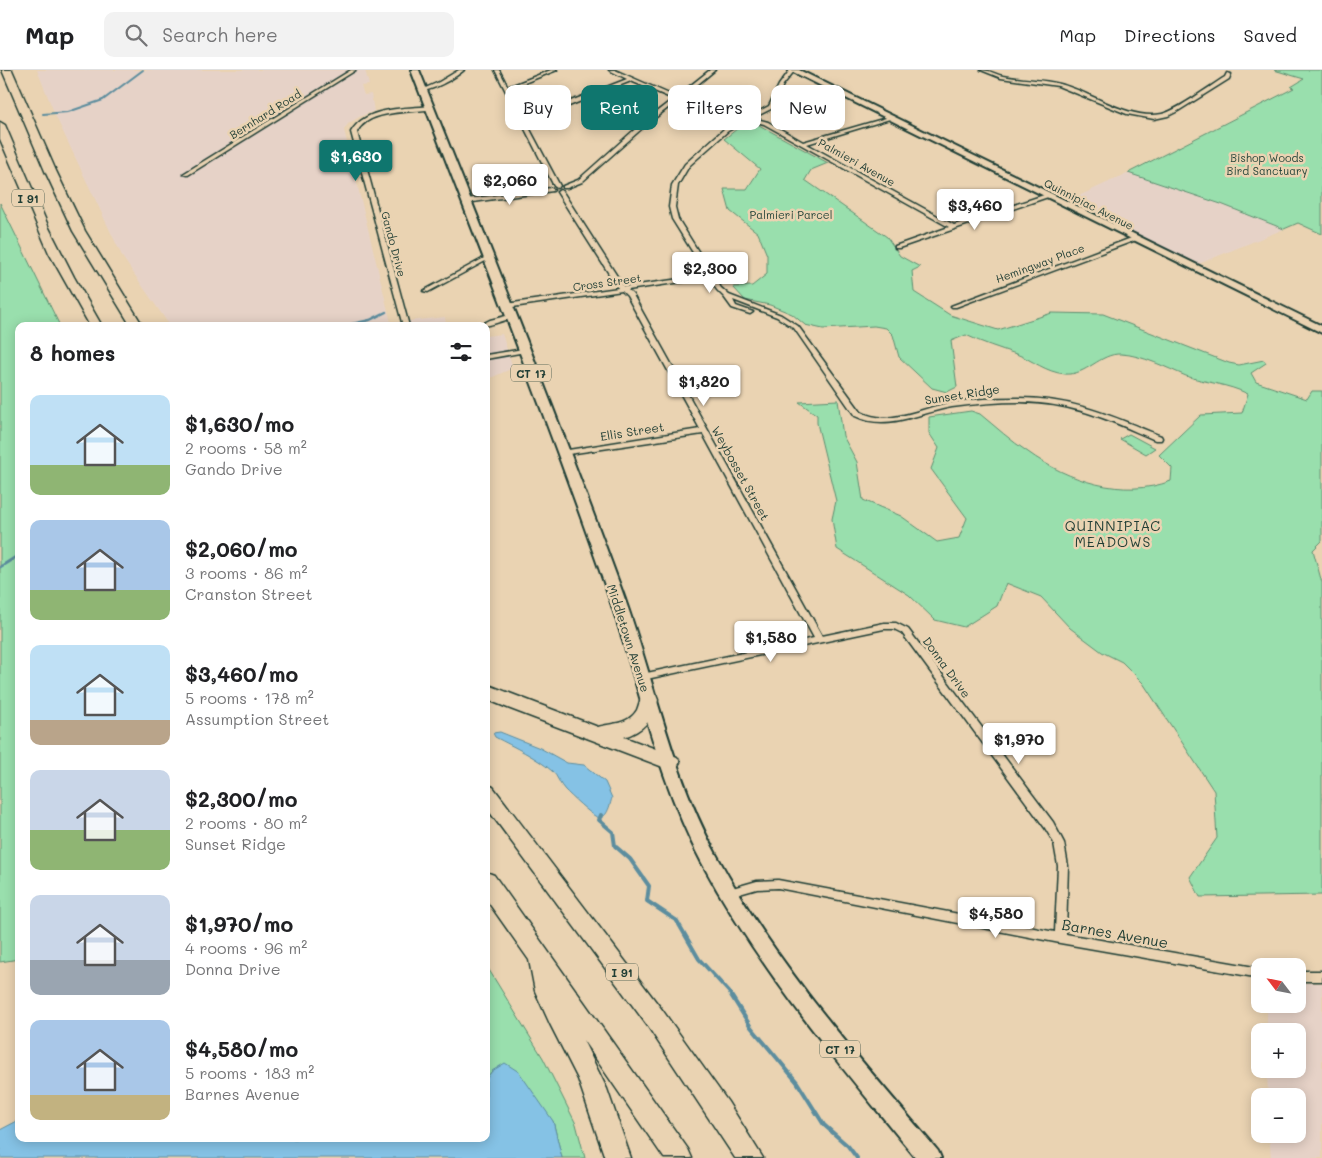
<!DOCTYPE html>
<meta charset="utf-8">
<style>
body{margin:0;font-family:Mali,sans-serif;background:#f2f2f2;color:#202124;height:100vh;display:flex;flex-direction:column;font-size:19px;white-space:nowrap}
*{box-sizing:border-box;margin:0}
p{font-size:16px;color:#757577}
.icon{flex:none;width:28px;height:28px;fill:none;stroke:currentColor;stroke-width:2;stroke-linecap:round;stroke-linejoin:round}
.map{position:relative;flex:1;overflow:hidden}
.sheet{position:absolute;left:15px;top:252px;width:475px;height:820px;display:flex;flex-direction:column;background:#fff;border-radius:10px;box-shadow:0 2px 12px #0003}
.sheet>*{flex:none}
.guide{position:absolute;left:505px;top:15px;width:475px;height:45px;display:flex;gap:10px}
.needle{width:32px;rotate:302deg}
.buttons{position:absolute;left:1251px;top:888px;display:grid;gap:10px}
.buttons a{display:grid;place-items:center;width:55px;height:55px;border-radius:10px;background:#fff;box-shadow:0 2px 12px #0003;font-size:25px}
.price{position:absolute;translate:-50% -42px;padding:0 11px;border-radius:5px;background:#fff;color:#222;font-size:16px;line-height:32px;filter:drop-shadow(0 1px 2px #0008)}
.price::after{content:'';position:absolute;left:50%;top:30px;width:15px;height:11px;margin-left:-8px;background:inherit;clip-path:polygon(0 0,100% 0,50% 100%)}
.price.active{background:#0f766e;color:#fff}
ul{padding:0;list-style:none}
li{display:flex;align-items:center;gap:15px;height:125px;padding:0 15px}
li span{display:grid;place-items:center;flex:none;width:140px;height:100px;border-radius:10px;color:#555}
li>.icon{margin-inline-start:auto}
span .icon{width:60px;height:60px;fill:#fffc;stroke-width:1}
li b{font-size:21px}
h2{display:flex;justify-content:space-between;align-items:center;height:60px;padding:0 15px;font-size:21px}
.tag{padding:0 18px;border-radius:10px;background:#fff;box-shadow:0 2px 12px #0003;font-size:18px;line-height:45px}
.tag.active{background:#0f766e;color:#fff}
header{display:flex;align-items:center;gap:30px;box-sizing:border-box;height:70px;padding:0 25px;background:#fff;border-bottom:1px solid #e0e0e0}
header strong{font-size:24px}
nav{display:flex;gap:28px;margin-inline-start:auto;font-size:18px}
.search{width:350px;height:45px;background:#f2f2f2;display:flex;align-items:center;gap:12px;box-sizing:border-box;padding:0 18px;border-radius:10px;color:#757577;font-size:19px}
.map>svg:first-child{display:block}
</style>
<header>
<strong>Map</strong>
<div class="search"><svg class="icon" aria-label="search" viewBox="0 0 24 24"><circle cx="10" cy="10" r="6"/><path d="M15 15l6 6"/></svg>Search here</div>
<nav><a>Map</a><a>Directions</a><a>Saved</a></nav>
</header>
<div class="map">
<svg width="1322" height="1088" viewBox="0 0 1322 1088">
<rect width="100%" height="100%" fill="#ead3b2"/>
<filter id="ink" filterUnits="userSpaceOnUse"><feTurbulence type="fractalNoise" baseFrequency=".02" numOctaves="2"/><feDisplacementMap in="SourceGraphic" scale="10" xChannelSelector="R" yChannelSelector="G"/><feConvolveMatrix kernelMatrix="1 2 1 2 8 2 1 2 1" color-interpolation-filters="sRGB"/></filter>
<g filter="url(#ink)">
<path fill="#e6d2c7" d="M 37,0 L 365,0 L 369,15 L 361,16 L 364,25 L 371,24 L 374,41 L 359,47 L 348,54 L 344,60 L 391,253 L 445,247 L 446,256 L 170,256 L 123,188 L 56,47 Z
M 1128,103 L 1221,134 L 1284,159 L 1196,195 L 1068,131 Z
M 502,264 L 513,298 L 486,310 L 486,266 Z
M 1298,913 L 1322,913 L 1322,1088 L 1271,1088 L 1269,1064 L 1298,1064 L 1298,1026 L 1268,1026 L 1267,999 L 1298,999 L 1298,961 L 1267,961 L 1267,934 L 1298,934 Z"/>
<path fill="#99dfad" stroke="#5c8e70" d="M 1274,0 L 1322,0 L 1322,164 L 1298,153 L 1284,159 L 1221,134 L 1128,103 L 1294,18 L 1291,17 L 1304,9 Z
M 749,54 L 759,55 L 828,93 L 811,100 L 805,110 L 887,167 L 900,186 L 920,197 L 912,201 L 914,222 L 950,245 L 998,260 L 1052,243 L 1103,244 L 1229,293 L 1239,295 L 1264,290 L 1266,293 L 1251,303 L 1256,312 L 1307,329 L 1312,321 L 1322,321 L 1322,471 L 1313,480 L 1322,513 L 1322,825 L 1200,827 L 1190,807 L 1217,768 L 1214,721 L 1143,613 L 1122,592 L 1102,582 L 1070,558 L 1041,527 L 1006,513 L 997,536 L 964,557 L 935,550 L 909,525 L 837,479 L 832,449 L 836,431 L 817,353 L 817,345 L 799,332 L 838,330 L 843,366 L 857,392 L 863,430 L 901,446 L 937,472 L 959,468 L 967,448 L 931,399 L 939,378 L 929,363 L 929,347 L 971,341 L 980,344 C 996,357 1011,371 1028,382 C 1068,411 1123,429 1171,411 L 1172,398 L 1159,385 L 1201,345 L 1242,343 L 1248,324 C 1228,314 1207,313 1186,306 C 1167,298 1142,285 1121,284 C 1100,283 1086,306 1065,304 C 1045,302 1033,290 1016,284 C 999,278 982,273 966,265 L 951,271 L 957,317 L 947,322 L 932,318 L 899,287 L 893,265 L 886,258 L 874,256 L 823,259 L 805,255 L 792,244 L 770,235 L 745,230 L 733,217 L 752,216 L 767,204 L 767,185 L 758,163 L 730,141 L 724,119 L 747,119 L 760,99 L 724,69 L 737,59 Z
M 0,133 L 60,256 L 19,256 L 19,889 L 0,892 Z
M 1129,364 L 1155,378 L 1146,384 L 1120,369 Z
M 486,895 L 543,988 L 576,1054 L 585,1088 L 562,1088 L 553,1051 L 492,1001 L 486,1009 Z"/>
<path fill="#85c2e5" stroke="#5c8d9e" d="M 500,662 L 540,678 L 567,693 L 584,695 L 605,712 L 612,728 C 610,734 607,751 597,747 C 591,745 570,725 565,720 C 559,714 558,706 552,701 C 536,687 514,677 495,667 L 493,663 Z
M 505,993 L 519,1002 L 553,1051 L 562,1088 L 0,1088 L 0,1060 L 19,1050 L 19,1069 L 486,1069 L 486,1009 L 492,1001 Z"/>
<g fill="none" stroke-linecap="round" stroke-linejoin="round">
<path stroke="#5c8d9e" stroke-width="2" d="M 43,44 L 68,42 L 103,30 L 143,0"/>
<path stroke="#5c8d9e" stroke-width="2.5" d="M 343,256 L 370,250 L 386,242"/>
<path stroke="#5c8d9e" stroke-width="3" d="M 0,497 L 19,485"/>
<path stroke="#5c8d9e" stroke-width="4" d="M 601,745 L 599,750 L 613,762 L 615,776 L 630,789 L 649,816 L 647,831 L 677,851 L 699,889 L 729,922 L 751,957 L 797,1012 L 824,1055 L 848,1076 L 857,1088"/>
<defs>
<path id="minor" d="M 351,0 L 356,0 L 188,105 L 183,104 Z
M 459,0 L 464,0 C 456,7 430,23 421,20 L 439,12 Z
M 495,0 L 499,0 L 508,17 L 551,0 L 557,0 L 509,19 L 525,49 L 627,9 L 609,0 L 615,0 L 676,27 L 710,0 L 715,0 L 680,29 L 748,47 L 769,36 L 779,15 L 790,0 L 795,0 L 783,15 L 773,38 L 753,48 L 768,52 L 803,72 L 893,46 L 893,48 L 807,74 L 954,155 L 1044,125 L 1048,125 L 1048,127 L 899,178 L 895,178 L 895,176 L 949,157 L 764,54 L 749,50 L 728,61 L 689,96 L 678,115 L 675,137 L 678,149 L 721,218 L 729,225 L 781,245 L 798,256 L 861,342 C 888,357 921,338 949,333 C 972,329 995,328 1018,328 C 1073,328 1112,346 1161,366 L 1162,368 L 1161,370 L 1155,370 C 1107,349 1074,333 1020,332 C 998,332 974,334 952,337 C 920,342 887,362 855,346 L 794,258 L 777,247 L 733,230 L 736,236 L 753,242 L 750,244 L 732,238 L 724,227 L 717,220 L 709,208 L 628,220 L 633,225 L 822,566 L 884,553 L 896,553 L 908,559 L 1053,752 L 1064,773 L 1068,796 L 1066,864 L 1260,898 L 1260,908 L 1060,873 L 778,818 L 757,819 L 729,827 L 725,826 L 724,823 L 725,820 L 729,819 L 757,811 L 778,810 L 1055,862 L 1058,796 L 1054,773 L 1045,758 L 902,563 L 894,559 L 884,559 L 642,610 L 639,609 L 637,607 L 639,605 L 642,604 L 814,568 L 703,364 L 562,385 L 558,383 L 562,381 L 700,359 L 627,226 L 622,221 L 506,238 L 503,236 L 506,234 L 618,218 L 557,122 L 560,120 L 563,122 L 624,217 L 707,205 L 672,149 L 669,137 L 672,115 L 685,94 L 724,59 L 744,49 L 677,31 L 646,55 L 582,112 L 567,118 L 563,118 L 563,116 L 578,110 L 642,53 L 673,29 L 631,11 L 534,50 L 526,52 L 560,116 L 557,118 L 554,116 Z
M 981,0 C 989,0 995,4 1003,6 C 1021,10 1041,9 1060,14 C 1091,22 1129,51 1162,44 C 1177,41 1210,16 1225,7 L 1227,3 L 1231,4 L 1229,9 L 1178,41 L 1168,46 L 1154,49 L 1127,44 L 1058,16 L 1001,8 Z
M 431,36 L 434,38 L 433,39 C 410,43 369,39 357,62 L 409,256 L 403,256 L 351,62 C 366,36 405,39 431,36 Z
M 551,118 L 554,120 L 553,121 L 466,133 L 463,131 L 466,129 Z
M 1134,167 L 1136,168 L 1136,170 L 956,237 L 952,237 L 951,236 Z
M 486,187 L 491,188 L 428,222 L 423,221 Z
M 510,245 L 513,247 L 512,248 C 501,251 489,257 478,256 L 490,250 Z
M 523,279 L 525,280 L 525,282 L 486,289 L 486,285 Z
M 1298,901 L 1322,901 L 1322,911 L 1298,911 Z"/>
<path id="secondary" d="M 789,0 L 799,0 L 1322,256 L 1322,263 Z"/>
<path id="primary" d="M 411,0 L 419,0 C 488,173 558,346 622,521 C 654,608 671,702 716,784 C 774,893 858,987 938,1081 L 941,1088 L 916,1088 C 839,994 760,901 702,793 C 657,709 639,613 608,524 C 547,348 478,174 411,0 Z"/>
<path id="motorway" d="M 2,0 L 12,0 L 56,101 L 85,161 L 143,256 L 131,256 L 73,161 L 45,101 Z
M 0,52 L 5,55 L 49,158 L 74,207 L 102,256 L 90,256 L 49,183 L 0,69 Z
M 486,614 L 598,657 C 612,653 628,655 637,640 C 639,635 640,630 642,625 L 649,623 L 656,625 L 658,630 C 654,649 643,661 624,667 L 677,687 L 680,692 L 677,697 L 670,699 L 663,697 L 508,638 L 486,629 Z
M 486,714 L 493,717 L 663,941 L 728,1032 L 763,1088 L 735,1088 L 647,955 L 486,737 Z
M 486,802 L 494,805 L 688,1079 L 692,1088 L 664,1088 L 583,970 L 607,1019 L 631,1088 L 605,1088 L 578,1009 L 550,954 L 535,921 L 529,890 L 486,829 Z"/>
</defs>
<use href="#minor" stroke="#1f3d34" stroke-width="3"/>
<use href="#secondary" stroke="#1f3d34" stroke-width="4"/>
<use href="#primary" stroke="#1f3d34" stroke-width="4"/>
<use href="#motorway" stroke="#1f3d34" stroke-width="3"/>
<use href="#minor" fill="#ead3b2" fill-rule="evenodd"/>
<use href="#secondary" fill="#ead3b2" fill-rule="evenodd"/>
<use href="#primary" fill="#ead3b2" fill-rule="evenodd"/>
<use href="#motorway" fill="#ead3b2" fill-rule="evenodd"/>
</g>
</g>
<g text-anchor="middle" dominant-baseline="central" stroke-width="5" stroke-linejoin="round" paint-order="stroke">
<g font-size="11" fill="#1f3d34" stroke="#ead3b2">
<text transform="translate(265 44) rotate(-32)">Bernhard Road</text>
<text transform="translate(857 92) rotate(29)">Palmieri Avenue</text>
<text transform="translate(1089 134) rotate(27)">Quinnipiac Avenue</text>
<text transform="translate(394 174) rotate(75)">Gando Drive</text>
<text transform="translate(1040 193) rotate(-20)">Hemingway Place</text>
<text transform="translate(607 212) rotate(-8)">Cross Street</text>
</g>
<g font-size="11" fill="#25453a" stroke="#ead3b2">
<text x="1267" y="87">Bishop Woods<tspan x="1267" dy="13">Bird Sanctuary</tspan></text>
<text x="791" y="144">Palmieri Parcel</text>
</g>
<g fill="#ead3b2" stroke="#5c6a5a" stroke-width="1">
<rect x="12" y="119.5" width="32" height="17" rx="4"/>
<rect x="511" y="294.5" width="40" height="17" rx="4"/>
<rect x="606" y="893.5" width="32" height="17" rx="4"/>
<rect x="820" y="970.5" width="40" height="17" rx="4"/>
</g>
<g font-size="11" font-weight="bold" fill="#1f3d34">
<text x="28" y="128">I 91</text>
<text x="531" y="303">CT 17</text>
<text x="622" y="902">I 91</text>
<text x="840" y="979">CT 17</text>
</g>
<g font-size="12" fill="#1f3d34" stroke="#ead3b2">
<text transform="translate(962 324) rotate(-9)">Sunset Ridge</text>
<text transform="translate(632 361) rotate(-9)">Ellis Street</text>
<text transform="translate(741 403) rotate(61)">Weybosset Street</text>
<text transform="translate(629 568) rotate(72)">Middletown Avenue</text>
<text transform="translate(947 597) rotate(54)">Donna Drive</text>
</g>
<g font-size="14" letter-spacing="1" fill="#1f3d34" stroke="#ead3b2">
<text x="1113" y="455">QUINNIPIAC<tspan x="1113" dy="16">MEADOWS</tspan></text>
</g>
<g font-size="15" fill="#1f3d34" stroke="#ead3b2">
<text transform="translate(1115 863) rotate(10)">Barnes Avenue</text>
</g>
</g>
</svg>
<div class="buttons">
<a><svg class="needle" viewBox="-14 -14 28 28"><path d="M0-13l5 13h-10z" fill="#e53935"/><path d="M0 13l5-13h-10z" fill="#757577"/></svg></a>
<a>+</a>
<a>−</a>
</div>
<b class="price active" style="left:356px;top:112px">$1,630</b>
<b class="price" style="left:510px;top:136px">$2,060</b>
<b class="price" style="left:975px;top:161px">$3,460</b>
<b class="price" style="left:710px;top:224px">$2,300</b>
<b class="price" style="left:704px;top:337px">$1,820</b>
<b class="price" style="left:771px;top:593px">$1,580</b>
<b class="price" style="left:1019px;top:695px">$1,970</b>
<b class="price" style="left:996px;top:869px">$4,580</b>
<div class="guide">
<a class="tag">Buy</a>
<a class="tag active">Rent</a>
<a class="tag">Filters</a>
<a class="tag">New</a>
</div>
<section class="sheet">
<h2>8 homes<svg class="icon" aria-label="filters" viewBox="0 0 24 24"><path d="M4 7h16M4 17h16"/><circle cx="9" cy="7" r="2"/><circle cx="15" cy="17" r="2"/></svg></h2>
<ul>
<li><span style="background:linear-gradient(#bfe0f5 70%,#8fb573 0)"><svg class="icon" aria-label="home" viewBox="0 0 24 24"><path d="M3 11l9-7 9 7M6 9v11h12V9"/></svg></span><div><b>$1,630/mo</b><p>2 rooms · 58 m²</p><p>Gando Drive</p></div></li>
<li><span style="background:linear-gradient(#a9c7e8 70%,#8fb573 0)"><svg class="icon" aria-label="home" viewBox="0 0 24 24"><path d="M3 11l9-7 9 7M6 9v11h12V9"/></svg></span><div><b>$2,060/mo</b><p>3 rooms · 86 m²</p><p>Cranston Street</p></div></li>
<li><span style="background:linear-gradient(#bfe0f5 75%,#b9a48a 0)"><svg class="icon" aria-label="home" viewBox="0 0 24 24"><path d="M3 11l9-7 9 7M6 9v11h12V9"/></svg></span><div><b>$3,460/mo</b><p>5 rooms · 178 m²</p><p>Assumption Street</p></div></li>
<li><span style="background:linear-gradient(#c9d6e8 60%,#8fb573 0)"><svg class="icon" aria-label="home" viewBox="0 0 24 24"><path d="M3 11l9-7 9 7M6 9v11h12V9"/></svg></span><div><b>$2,300/mo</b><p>2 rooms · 80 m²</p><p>Sunset Ridge</p></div></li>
<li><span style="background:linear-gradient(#c9d6e8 65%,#9aa5b1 0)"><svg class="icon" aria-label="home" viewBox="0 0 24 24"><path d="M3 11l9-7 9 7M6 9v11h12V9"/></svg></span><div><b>$1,970/mo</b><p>4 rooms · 96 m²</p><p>Donna Drive</p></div></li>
<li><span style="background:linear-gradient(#a9c7e8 75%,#c2b280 0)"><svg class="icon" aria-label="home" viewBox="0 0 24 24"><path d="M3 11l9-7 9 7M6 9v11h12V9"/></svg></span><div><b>$4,580/mo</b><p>5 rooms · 183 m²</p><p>Barnes Avenue</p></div></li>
</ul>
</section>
</div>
